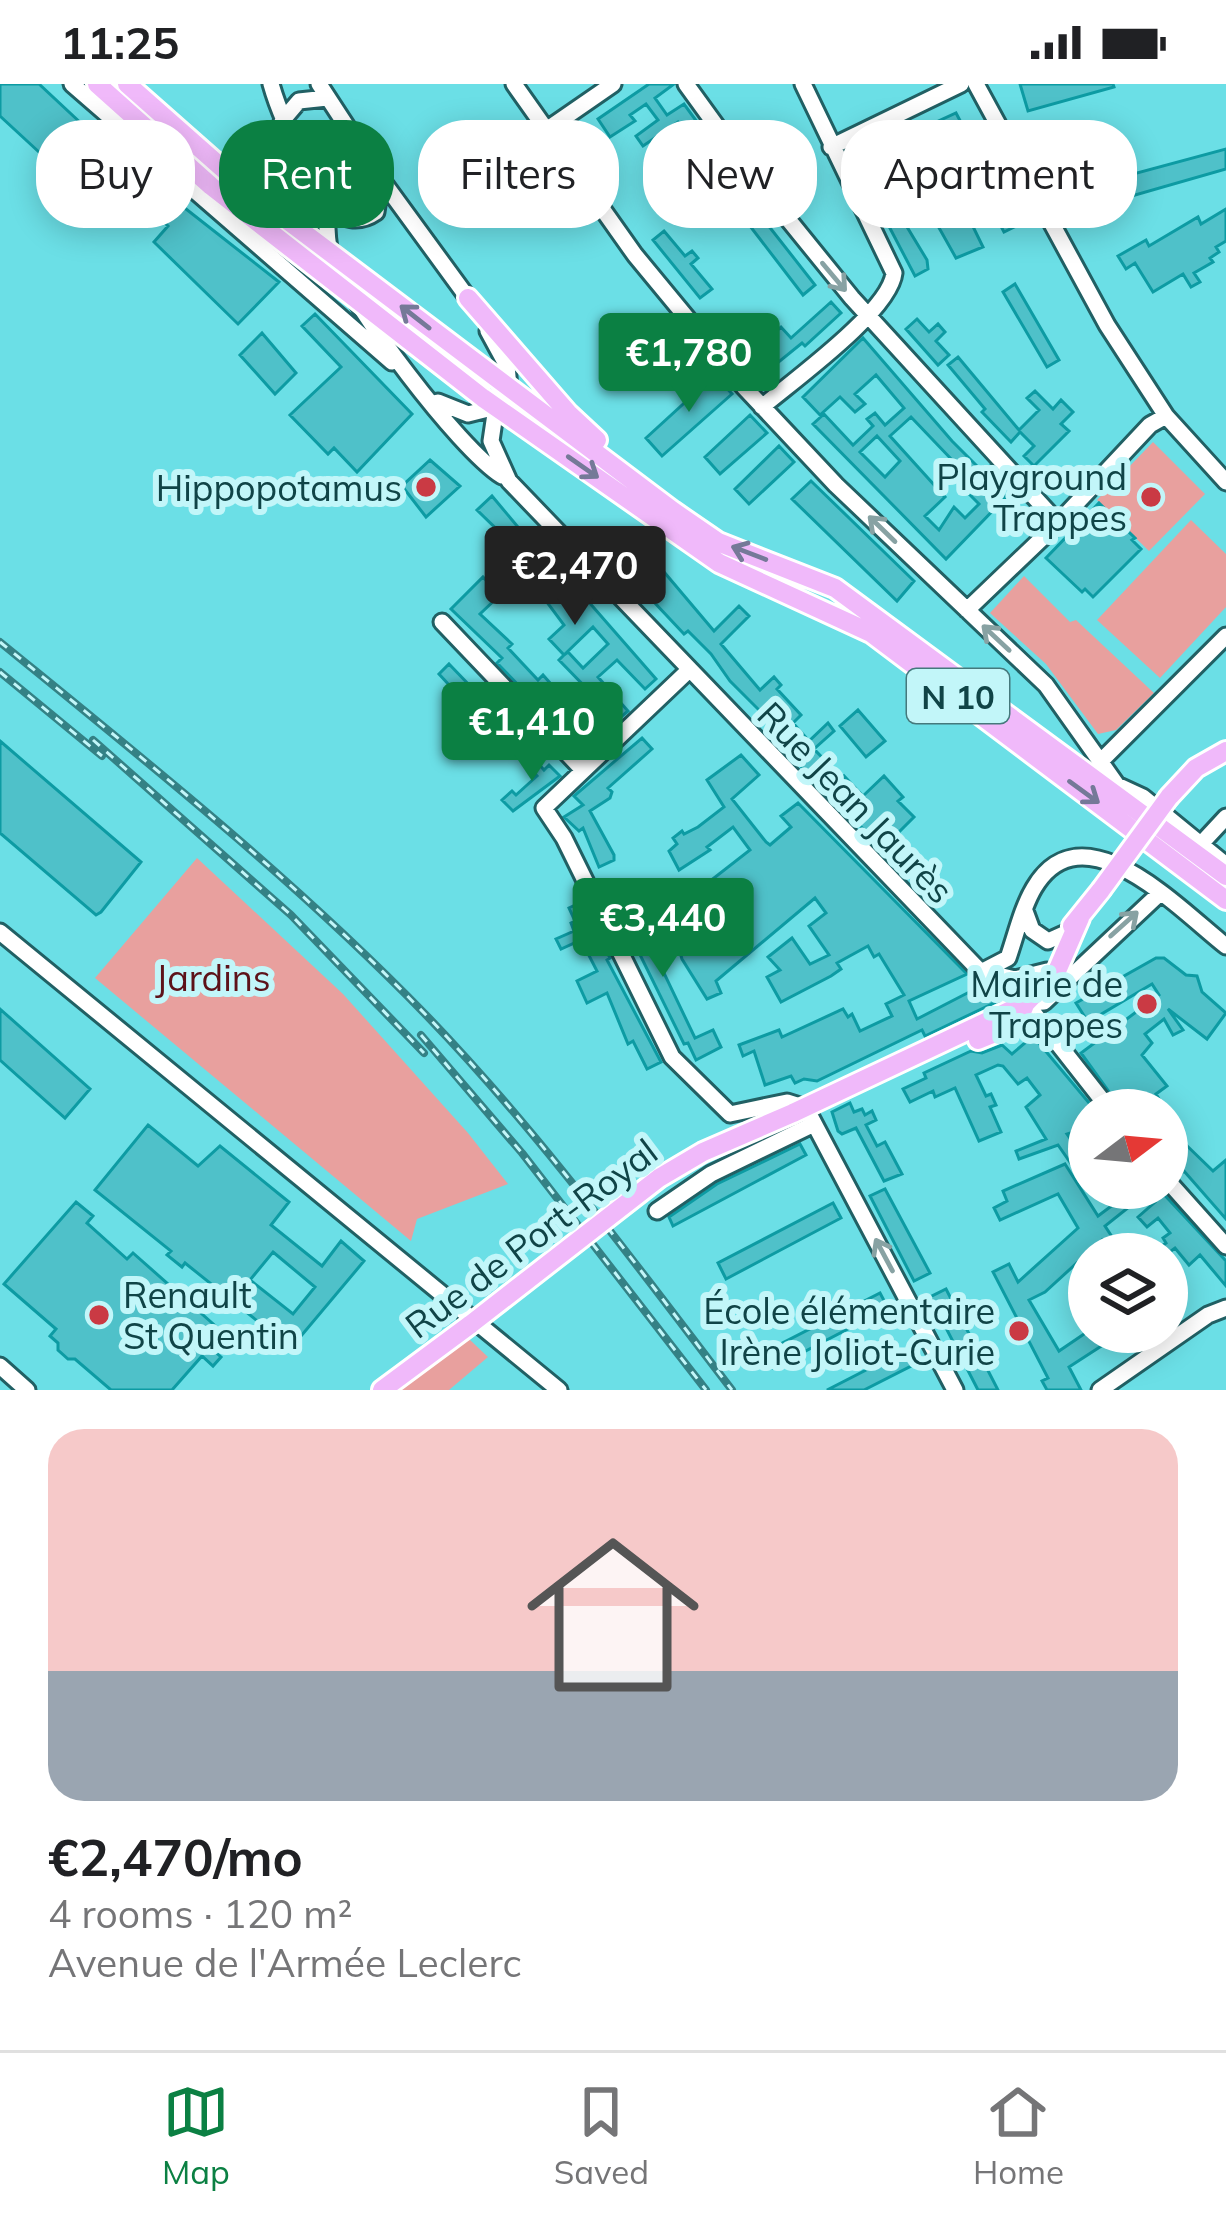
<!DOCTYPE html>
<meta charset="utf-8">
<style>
body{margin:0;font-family:Mulish,sans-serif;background:#f2f2f2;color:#202124;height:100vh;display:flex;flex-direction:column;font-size:45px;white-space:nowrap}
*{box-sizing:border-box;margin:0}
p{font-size:39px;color:#757577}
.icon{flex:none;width:66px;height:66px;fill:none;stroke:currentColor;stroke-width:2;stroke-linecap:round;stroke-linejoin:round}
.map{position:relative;height:1306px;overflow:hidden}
.drawer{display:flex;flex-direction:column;background:#fff;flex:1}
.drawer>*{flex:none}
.hud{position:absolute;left:36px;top:36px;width:1155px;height:108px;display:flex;gap:24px}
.needle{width:78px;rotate:74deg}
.tools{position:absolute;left:1068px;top:1005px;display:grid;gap:24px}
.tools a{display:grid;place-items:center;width:120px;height:120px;border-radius:50%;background:#fff;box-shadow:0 6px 30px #0003;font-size:60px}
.price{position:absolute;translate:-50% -102px;padding:0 27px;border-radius:12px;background:#0b8043;color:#fff;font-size:39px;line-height:78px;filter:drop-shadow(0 3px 6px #0008)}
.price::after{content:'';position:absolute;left:50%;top:72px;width:36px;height:27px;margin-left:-18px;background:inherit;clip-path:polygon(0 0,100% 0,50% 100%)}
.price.on{background:#222;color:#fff}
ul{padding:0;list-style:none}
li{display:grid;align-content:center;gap:24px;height:636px;padding:0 48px}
li span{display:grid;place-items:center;height:372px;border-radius:36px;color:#555}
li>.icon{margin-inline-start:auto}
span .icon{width:216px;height:216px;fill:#fffc;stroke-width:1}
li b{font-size:51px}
.pill{padding:0 42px;border-radius:48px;background:#fff;box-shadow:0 6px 30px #0003;font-size:42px;line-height:108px}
.pill.on{background:#0b8043;color:#fff}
.status{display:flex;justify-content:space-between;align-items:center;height:84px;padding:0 60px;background:#fff;direction:ltr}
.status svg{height:33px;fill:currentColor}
.tab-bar{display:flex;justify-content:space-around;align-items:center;height:168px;border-top:3px solid #e0e0e0;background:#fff;font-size:33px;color:#757577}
.tab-bar a{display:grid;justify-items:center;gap:6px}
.tab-bar .on{color:#0b8043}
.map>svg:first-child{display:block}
</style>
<div class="status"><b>11:25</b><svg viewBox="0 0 49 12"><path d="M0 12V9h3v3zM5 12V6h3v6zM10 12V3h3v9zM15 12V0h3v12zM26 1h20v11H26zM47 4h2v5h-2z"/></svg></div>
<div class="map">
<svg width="1226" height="1306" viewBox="0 0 1226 1306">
<rect width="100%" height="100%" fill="#6bdfe6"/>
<path fill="#e8a09e" d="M 1153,358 L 1205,410 L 1149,467 L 1097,416 Z
M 1191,436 L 1226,470 L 1226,523 L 1160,594 L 1097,536 Z
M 1024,492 L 1070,538 L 1076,536 L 1154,609 L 1116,646 L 1098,650 L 1046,580 L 990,529 Z
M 197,774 L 343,910 L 468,1049 L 508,1100 L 417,1135 L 411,1157 L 95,894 Z
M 469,1255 L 488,1273 L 449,1306 L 400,1306 Z"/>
<path fill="#4fc1c9" stroke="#0d9ba3" stroke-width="3" fill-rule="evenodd" d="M 0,0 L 39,0 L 100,57 L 66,93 L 0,32 Z
M 649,0 L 674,0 L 655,14 L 667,31 L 684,20 L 732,86 L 724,92 L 715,79 L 711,82 L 678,38 L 643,62 L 636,52 L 658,36 L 646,20 L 630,31 L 635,37 L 610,53 L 598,35 Z
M 1020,0 L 1113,0 L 1114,3 L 1028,27 Z
M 956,29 L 1016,142 L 1004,148 L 958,61 L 938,71 L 983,163 L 956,174 L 902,78 L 928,65 L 919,46 Z
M 1103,53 L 1115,95 L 1226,65 L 1226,85 L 1121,115 L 1123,122 L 1103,128 L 1099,110 L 1091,102 L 1093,89 L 1084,58 Z
M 144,92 L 279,198 L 238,240 L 154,158 L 168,142 L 131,105 Z
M 731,94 L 815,201 L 803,211 L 720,103 Z
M 887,99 L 895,123 L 927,176 L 928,185 L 915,192 L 871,108 Z
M 1226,125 L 1226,157 L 1216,163 L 1219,168 L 1210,174 L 1213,178 L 1194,189 L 1200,198 L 1191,203 L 1183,190 L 1153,208 L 1135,179 L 1126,185 L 1118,172 L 1146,156 L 1149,162 L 1198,133 L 1201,140 Z
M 664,147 L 685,172 L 692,167 L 698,174 L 691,180 L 712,205 L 700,214 L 653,156 Z
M 1015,200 L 1059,276 L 1047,283 L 1003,208 Z
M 831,218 L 841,229 L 805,262 L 802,259 L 775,281 L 759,262 L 781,243 L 791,254 Z
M 315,230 L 412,330 L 357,388 L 334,364 L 328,370 L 290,331 L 341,283 L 302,242 Z
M 917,235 L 929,248 L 938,240 L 945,248 L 936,257 L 949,271 L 938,281 L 906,245 Z
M 262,249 L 296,289 L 275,310 L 240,271 Z
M 863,254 L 952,357 L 983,388 L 990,382 L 996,389 L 989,396 L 1006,413 L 946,475 L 813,340 L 824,330 L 853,361 L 873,342 L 867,335 L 875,329 L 885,341 L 904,324 L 876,291 L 855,310 L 865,320 L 855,328 L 840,313 L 820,331 L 803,313 ZM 911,333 L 976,401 L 967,408 L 979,420 L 965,434 L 954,423 L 939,446 L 925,432 L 945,413 L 890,352 ZM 877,352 L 900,377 L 885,393 L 860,368 Z
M 958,273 L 1019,346 L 1039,326 L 1027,314 L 1035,307 L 1053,325 L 1061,316 L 1073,328 L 1061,340 L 1069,347 L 1034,382 L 1024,372 L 1034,362 L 1020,348 L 1011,358 L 982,328 L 985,325 L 948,281 Z
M 715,291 L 732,310 L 662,372 L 646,354 Z
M 750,331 L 767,349 L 720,390 L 705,373 Z
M 779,362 L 794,378 L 749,420 L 735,405 Z
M 430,376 L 460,402 L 426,433 L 402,402 Z
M 811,397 L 914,497 L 897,517 L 792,415 Z
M 492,412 L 528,455 L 518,464 L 522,460 L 540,480 L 546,474 L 560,485 L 656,595 L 645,605 L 617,576 L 598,593 L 628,627 L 603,648 L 574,622 L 590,608 L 559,576 L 564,571 L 549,555 L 564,541 L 546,517 L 552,511 L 528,485 L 524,489 L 509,473 L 517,465 L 477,426 ZM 593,543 L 608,560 L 583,584 L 568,568 L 564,571 Z
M 1099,419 L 1135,454 L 1132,456 L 1141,465 L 1093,513 L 1085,505 L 1082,508 L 1046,474 Z
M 659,482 L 714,547 L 739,522 L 749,532 L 721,560 L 760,606 L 774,593 L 781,601 L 777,605 L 801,631 L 793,639 L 809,657 L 828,639 L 834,647 L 814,665 L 842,694 L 844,692 L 863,712 L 884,692 L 903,713 L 898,717 L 914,733 L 898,749 L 902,753 L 888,770 L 781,662 L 788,655 L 730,597 L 711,570 L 688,547 L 684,550 L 638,501 Z
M 483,493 L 500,511 L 480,530 L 512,560 L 508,564 L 538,596 L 543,591 L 572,624 L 560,636 L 555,636 L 542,622 L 547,618 L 532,602 L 535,599 L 525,608 L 497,579 L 502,574 L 451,525 Z
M 449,580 L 499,632 L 487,644 L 472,628 L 467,632 L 460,625 L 463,616 L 439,590 Z
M 858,626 L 885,657 L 866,673 L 840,642 Z
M 642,654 L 652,665 L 608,704 L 612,708 L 610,714 L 590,727 L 614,771 L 614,776 L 599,783 L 583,744 L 579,747 L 564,733 L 583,721 L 574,712 Z
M 0,657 L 141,778 L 101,828 L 96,831 L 0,749 Z
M 530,670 L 544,686 L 549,681 L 560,692 L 513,727 L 502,716 L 512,707 L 516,711 L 537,692 L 523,676 Z
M 741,671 L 759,691 L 732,715 L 766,758 L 770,761 L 791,743 L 781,732 L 798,719 L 967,890 L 909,917 L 917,935 L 979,903 L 994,919 L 925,952 L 922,946 L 817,997 L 804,995 L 795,999 L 791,992 L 765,1001 L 754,967 L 743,972 L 739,961 L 779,946 L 782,953 L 843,925 L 848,933 L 852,930 L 860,947 L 892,932 L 886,920 L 904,911 L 879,870 L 874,873 L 868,862 L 837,879 L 841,885 L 831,892 L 781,918 L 767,893 L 780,886 L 768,873 L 792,854 L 810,880 L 829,871 L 809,842 L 826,829 L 815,814 L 716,897 L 721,909 L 707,915 L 682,875 L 677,859 L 688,854 L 694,866 L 714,850 L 701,834 L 692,840 L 678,822 L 750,766 L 733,743 L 707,763 L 710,766 L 679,786 L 669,767 L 677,760 L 673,754 L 682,747 L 684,750 L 698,743 L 724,723 L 707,696 Z
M 630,813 L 634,822 L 641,819 L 649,837 L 641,841 L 695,954 L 713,946 L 721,963 L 696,976 L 688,959 L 684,960 L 615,820 Z
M 582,818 L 610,874 L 607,876 L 661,978 L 647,985 L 633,957 L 628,960 L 607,909 L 587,919 L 577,897 L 597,887 L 581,856 L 561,865 L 556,855 L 574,847 L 571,839 L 575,837 L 569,824 Z
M 1156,874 L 1164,874 L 1186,891 L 1197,892 L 1202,908 L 1226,929 L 1207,955 L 1168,925 L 1183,946 L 1173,951 L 1164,935 L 1145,950 L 1152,959 L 1142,971 L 1167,1002 L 1156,1010 L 1166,1026 L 1122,1026 L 1081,969 L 1159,911 L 1152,900 L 1088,938 L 1076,919 Z
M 0,925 L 90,1005 L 65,1034 L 0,976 Z
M 1033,952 L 1095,1026 L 1089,1026 L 1089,1043 L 1067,1050 L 1084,1074 L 1072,1081 L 1058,1061 L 1019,1075 L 1016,1067 L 1046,1055 L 1026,1023 L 1040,1011 L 1027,994 L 1018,1000 L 1003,982 L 998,981 L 976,991 L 986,1012 L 991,1010 L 996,1021 L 990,1023 L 1001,1048 L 979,1057 L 955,1004 L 935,1013 L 933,1007 L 910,1018 L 903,1005 L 926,994 L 924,989 L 971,967 L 982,969 L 1002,961 L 1012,970 Z
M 850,1019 L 854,1028 L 862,1025 L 865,1031 L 872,1027 L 876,1036 L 866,1041 L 877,1062 L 885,1058 L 902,1090 L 884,1097 L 856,1044 L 842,1050 L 838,1047 L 832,1028 Z
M 148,1041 L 198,1082 L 220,1062 L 279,1110 L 289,1118 L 271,1141 L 322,1182 L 341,1157 L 364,1177 L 291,1264 L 185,1179 L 182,1183 L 167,1171 L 171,1167 L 95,1106 ZM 273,1168 L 315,1203 L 293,1230 L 250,1196 Z
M 1181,1056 L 1213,1087 L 1226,1076 L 1226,1135 L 1184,1087 L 1179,1091 L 1167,1079 L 1167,1065 Z
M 800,1060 L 806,1071 L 673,1142 L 669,1133 L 717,1100 Z
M 1065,1080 L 1098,1132 L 1122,1114 L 1129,1123 L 1105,1142 L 1120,1165 L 1112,1170 L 1102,1156 L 1045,1208 L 1029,1216 L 1059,1267 L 1087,1248 L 1123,1248 L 1069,1283 L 1081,1306 L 1047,1306 L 1042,1297 L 1048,1294 L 993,1188 L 1009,1180 L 1018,1198 L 1078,1144 L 1058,1110 L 1000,1136 L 994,1124 L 1007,1117 L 1003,1107 Z
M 1143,1104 L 1158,1104 L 1226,1177 L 1226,1202 L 1200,1171 L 1189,1181 L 1175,1164 L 1167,1170 L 1151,1170 L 1166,1159 L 1163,1154 L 1170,1149 L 1158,1134 L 1147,1143 L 1138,1133 L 1155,1118 Z
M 885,1105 L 930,1189 L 914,1197 L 870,1112 Z
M 76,1118 L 93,1132 L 87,1139 L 127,1175 L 133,1169 L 220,1246 L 210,1263 L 221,1273 L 213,1282 L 202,1272 L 172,1306 L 111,1306 L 75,1275 L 68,1275 L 58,1266 L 58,1259 L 50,1252 L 56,1245 L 4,1200 Z
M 833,1119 L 841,1134 L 726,1195 L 718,1179 Z
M 946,1205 L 998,1306 L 978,1306 L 930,1213 Z
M 880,1209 L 888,1224 L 773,1284 L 765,1268 Z
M 909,1264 L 917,1279 L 864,1306 L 827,1306 Z"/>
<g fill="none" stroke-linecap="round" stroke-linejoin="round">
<defs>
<path id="minor" d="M 72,0 L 392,278
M 271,0 C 283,43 306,78 323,119 C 330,136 324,157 332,173 C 353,223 457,363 502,392
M 319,0 L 381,95 L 473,221
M 514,0 L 635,171 L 744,303 L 836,401 L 1046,601 L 1117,701 L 1143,713 L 1226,781
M 686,0 L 749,87 L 852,214 L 1058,439
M 976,0 L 1107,241 L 1166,332 L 1226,398
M 282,37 L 299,17 L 327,14
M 545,47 L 613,0
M 831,63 L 961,0
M 325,124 C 344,134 357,141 376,128 L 381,95
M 488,247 L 507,282 L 509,303 L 496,323 L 491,357 L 509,397 L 1003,911 L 1026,919 L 1044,918 L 1159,810
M 438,318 L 468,330 L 496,323
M 762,323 C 794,296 890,227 894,189 L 803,0
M 967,526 L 1058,439 L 1150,341 L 1166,332
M 442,538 L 582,685
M 689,586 L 544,724 L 564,754 L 672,973 L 730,1030 L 787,1018 L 806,1024 L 955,1306
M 1102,676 L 1226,552
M 1200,761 L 1226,733
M 1025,827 L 1032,846 L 1048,857 L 1068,848
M 0,848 L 559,1306
M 983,887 L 1008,874 C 1016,851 1022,824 1034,804 C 1083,721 1181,827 1226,862
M 986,888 L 1015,895 L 1047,887
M 1026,919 L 1110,1026
M 1167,1096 L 1226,1162
M 657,1127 L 711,1090 L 814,1040
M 0,1282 L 27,1306
M 1100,1306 L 1208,1231 L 1226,1224"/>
<path id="major" d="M 97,0 L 211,102 L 483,314 L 719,479 L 871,549 L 1226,816
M 127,0 L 247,106 L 673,427 L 718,458 L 835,504 L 1226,792
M 276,128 C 299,127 305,116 311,95
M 468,214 L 568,329 L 597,356
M 1169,713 L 1196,684 L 1226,667
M 1072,842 L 1101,806
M 978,956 L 1017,940 L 1027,916
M 793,1029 L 1026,919 L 1057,887 L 1080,834
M 382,1306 L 471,1240"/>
</defs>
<use href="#minor" stroke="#216064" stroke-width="21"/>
<use href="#major" stroke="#fff" stroke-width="24"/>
<use href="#minor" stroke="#fff" stroke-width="15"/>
<use href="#major" stroke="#f0b9fa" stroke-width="18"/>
<defs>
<path id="rail" d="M 0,558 C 146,677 294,795 426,931 C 538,1047 634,1178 732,1306
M 0,588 L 102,672
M 93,656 L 291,831 L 424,969
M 421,951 L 522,1069 L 706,1306"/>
</defs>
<use href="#rail" stroke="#348185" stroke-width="8"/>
<use href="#rail" stroke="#c2f6f9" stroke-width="3" stroke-dasharray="9" stroke-linecap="butt"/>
<defs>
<path id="major-bridge" d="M 1101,806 L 1169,713
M 471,1240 L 659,1094 L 703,1068 L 793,1029"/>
</defs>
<use href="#major-bridge" stroke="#fff" stroke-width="24" stroke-linecap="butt"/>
<use href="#major-bridge" stroke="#f0b9fa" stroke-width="18"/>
</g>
<defs><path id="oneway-shaft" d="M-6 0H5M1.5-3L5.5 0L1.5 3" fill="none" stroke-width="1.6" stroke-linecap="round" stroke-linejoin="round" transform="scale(3)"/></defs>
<g stroke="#88a2a3">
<use href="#oneway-shaft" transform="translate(834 193) rotate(50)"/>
<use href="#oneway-shaft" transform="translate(882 445) rotate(-136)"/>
<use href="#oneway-shaft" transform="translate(996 554) rotate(-137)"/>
<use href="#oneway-shaft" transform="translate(1124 840) rotate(-42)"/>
<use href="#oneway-shaft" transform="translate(884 1171) rotate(-118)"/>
</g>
<g stroke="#757998">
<use href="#oneway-shaft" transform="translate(415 233) rotate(-142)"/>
<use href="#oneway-shaft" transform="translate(583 383) rotate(35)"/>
<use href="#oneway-shaft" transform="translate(749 469) rotate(-159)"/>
<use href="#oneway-shaft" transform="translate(1084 708) rotate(36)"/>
</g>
<g fill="#ca3a44" stroke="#c2f6f9" stroke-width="4.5">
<circle cx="426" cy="403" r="12"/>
<circle cx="1151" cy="413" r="12"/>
<circle cx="1147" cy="920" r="12"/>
<circle cx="99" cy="1231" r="12"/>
<circle cx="1019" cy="1247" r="12"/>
</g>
<g text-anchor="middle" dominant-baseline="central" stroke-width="12" stroke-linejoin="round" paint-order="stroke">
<rect fill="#c2f6f9" stroke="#45797c" stroke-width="3" x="907" y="585" width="102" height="54" rx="9"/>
<g font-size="33" font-weight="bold" fill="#104447">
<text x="958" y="612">N 10</text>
</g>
<g font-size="36" fill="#104447" stroke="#c2f6f9" text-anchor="end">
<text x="1127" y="392">Playground<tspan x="1127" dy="41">Trappes</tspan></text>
<text x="402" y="403">Hippopotamus</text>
<text x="1123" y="899">Mairie de<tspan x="1123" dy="41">Trappes</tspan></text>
<text x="123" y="1210" text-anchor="start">Renault<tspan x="123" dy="41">St Quentin</tspan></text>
<text x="995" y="1226">École élémentaire<tspan x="995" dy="41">Irène Joliot-Curie</tspan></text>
</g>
<g font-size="36" fill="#104447" stroke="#c2f6f9">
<text transform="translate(856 718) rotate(46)">Rue Jean Jaurès</text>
<text transform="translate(531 1154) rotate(-37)">Rue de Port-Royal</text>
</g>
<g font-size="36" fill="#5d1219" stroke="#c2f6f9">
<text x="213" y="893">Jardins</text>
</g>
</g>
</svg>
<div class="tools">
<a><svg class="needle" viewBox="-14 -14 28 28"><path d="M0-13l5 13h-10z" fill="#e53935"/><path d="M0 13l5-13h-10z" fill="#757577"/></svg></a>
<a><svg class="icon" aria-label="layers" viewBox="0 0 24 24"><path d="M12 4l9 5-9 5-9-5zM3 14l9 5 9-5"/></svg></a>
</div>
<b class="price" style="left:689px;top:331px">€1,780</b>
<b class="price on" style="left:575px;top:544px">€2,470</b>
<b class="price" style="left:532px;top:700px">€1,410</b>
<b class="price" style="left:663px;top:896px">€3,440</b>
<div class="hud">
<a class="pill">Buy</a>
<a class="pill on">Rent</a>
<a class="pill">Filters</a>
<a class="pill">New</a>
<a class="pill">Apartment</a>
</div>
</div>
<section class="drawer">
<ul>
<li><span style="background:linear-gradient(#f6c9c9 65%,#9aa5b1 0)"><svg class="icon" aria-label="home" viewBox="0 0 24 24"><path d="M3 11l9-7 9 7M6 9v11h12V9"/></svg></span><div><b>€2,470/mo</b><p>4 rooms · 120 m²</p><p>Avenue de l'Armée Leclerc</p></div></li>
</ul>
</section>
<nav class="tab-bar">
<a class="on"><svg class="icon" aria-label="map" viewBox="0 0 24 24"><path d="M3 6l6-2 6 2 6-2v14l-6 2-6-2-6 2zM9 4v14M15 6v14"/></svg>Map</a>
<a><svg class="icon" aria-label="saved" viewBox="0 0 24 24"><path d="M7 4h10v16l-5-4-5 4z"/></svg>Saved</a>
<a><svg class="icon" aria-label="home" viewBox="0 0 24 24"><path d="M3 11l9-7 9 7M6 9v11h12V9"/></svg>Home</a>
</nav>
